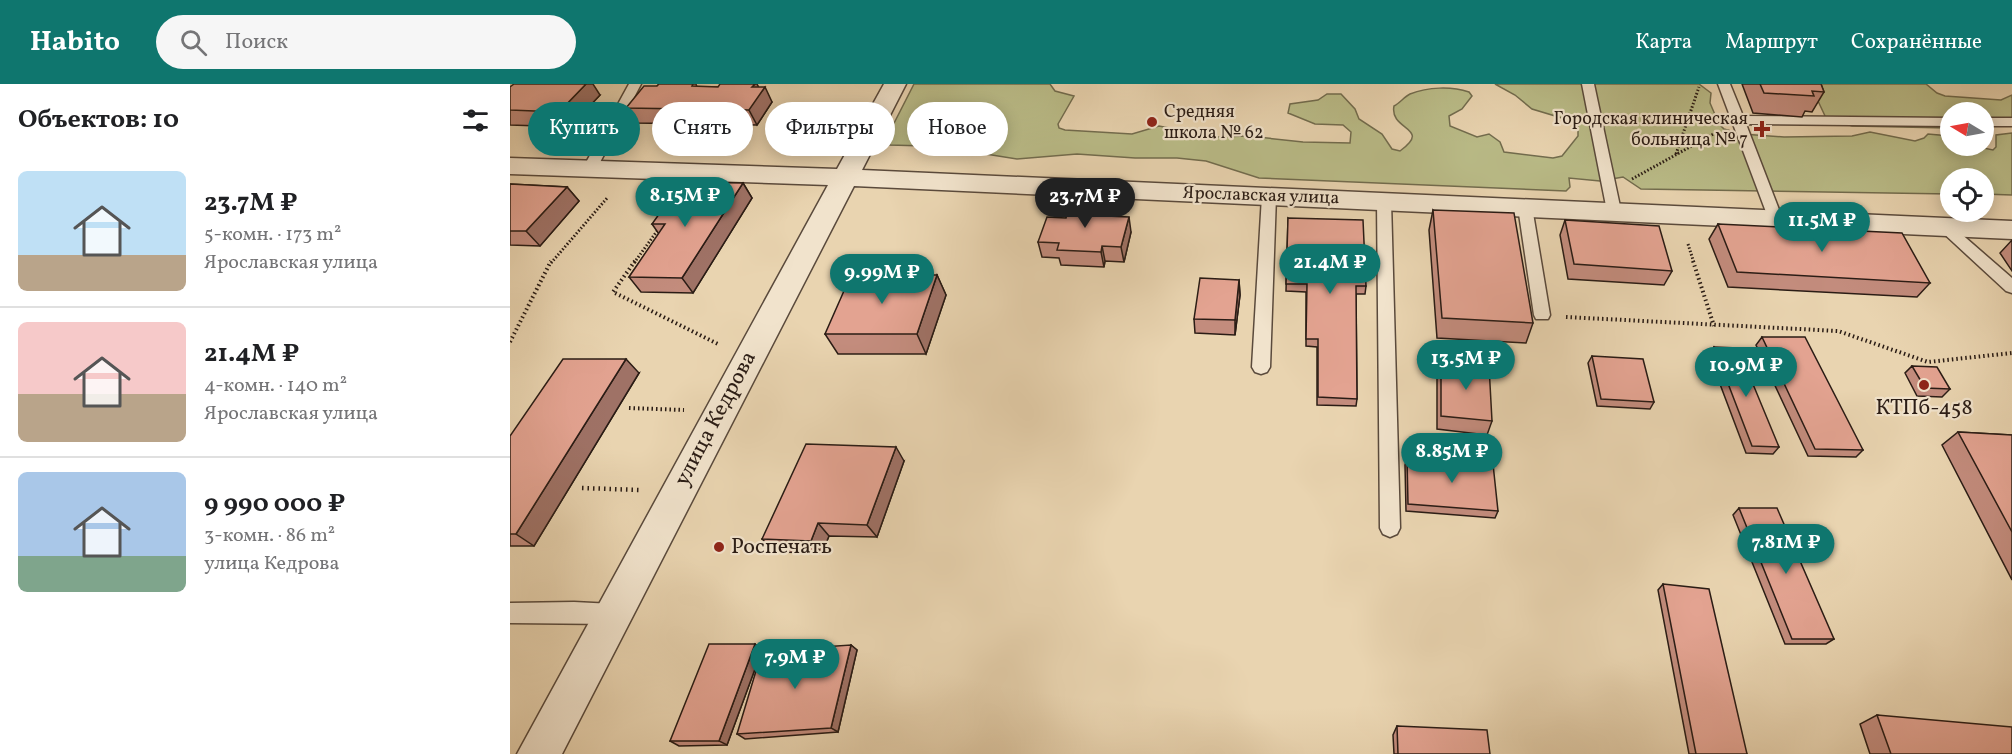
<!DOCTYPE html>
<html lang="ru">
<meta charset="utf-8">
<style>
body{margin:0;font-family:Vollkorn,serif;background:#f6f6f6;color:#202124;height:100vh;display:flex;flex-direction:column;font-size:22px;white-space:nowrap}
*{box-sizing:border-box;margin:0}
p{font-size:20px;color:#757577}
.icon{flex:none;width:33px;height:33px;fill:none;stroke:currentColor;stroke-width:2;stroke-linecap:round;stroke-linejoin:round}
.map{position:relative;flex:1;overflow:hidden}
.sheet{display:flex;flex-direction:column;background:#fff;width:510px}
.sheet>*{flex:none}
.top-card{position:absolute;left:18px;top:18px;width:570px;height:54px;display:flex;gap:12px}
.needle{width:39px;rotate:280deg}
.controls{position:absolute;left:1430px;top:18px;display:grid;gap:12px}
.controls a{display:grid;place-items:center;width:54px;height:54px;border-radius:50%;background:#fff;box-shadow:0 3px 15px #0003;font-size:30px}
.price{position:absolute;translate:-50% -51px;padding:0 14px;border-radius:21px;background:#0f766e;color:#fff;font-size:20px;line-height:39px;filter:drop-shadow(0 2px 3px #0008)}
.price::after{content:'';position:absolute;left:50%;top:36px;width:18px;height:14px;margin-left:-9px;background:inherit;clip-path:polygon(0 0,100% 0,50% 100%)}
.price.on{background:#222;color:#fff}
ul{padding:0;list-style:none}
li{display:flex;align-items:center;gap:18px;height:150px;padding:0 18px}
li+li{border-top:2px solid #e0e0e0}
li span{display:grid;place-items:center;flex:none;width:168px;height:120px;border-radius:9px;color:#555}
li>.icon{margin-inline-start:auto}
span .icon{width:72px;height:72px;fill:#fffc;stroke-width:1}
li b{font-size:26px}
h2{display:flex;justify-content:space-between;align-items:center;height:72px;padding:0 18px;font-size:26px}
.tag{padding:0 21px;border-radius:27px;background:#fff;box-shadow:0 3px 15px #0003;font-size:21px;line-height:54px}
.tag.on{background:#0f766e;color:#fff}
header{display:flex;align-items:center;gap:36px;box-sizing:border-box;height:84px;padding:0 30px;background:#0f766e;color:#fff}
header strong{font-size:28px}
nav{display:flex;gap:33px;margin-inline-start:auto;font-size:21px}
.search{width:420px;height:54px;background:#f6f6f6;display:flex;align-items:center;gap:15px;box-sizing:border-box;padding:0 21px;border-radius:33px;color:#757577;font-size:22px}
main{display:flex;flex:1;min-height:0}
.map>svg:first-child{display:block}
</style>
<header>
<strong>Habito</strong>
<div class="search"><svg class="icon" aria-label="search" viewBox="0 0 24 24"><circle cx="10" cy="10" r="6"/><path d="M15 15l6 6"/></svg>Поиск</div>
<nav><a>Карта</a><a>Маршрут</a><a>Сохранённые</a></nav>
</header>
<main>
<section class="sheet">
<h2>Объектов: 10<svg class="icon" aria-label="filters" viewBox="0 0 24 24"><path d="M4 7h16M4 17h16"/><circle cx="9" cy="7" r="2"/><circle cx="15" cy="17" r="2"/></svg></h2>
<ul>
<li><span style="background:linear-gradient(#bfe0f5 70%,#b9a48a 0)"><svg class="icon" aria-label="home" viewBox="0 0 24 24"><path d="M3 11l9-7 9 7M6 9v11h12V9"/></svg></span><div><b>23.7M ₽</b><p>5-комн. · 173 m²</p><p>Ярославская улица</p></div></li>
<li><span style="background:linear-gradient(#f6c9c9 60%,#b9a48a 0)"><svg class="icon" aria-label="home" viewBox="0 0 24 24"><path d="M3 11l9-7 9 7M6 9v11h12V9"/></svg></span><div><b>21.4M ₽</b><p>4-комн. · 140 m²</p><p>Ярославская улица</p></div></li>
<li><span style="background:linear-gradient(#a9c7e8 70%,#7fa58c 0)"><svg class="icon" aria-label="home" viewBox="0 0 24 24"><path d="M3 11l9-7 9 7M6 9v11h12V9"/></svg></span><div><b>9 990 000 ₽</b><p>3-комн. · 86 m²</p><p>улица Кедрова</p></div></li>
</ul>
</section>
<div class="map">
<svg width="1502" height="670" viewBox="0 0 1502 670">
<rect width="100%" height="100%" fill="#e9d4b0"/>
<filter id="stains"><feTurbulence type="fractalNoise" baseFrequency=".00333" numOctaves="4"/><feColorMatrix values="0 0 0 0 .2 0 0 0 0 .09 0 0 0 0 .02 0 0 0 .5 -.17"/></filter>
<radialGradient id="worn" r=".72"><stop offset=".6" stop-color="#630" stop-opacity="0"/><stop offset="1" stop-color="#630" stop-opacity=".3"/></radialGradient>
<path fill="#babc88" stroke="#726c4e" stroke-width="1.5" d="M 404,0 L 540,0 L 545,7 L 564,12 L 548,40 L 549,44 L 555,46 L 622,50 L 649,42 L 707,53 L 738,52 L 793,58 L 840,59 L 841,48 L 833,41 L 805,40 L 778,29 L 780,20 L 808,16 L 817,10 L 831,10 L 845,25 L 849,35 L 872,50 L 882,65 L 890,67 C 923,43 879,47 884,22 C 890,19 894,13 900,10 C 918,3 941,2 959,8 L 962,12 L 952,25 L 939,32 L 940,42 L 967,53 L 979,50 L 990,58 L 994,68 L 1043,74 L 1052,72 L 1068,52 L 1068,42 L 1065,38 L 1022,25 L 1005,11 L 985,0 L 1189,0 L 1201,9 L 1200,19 L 1209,40 L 1214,45 L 1232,50 L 1274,53 L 1342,52 L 1360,48 L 1405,57 L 1414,54 L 1418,50 L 1440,52 L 1440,62 L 1464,62 L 1483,66 L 1486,63 L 1486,51 L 1502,49 L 1502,111 L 1473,110 L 1473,94 L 1440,94 L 1440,110 L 1131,105 L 1113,93 L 1090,97 L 1059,94 L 1060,103 L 1056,107 L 749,94 L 696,77 L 667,74 L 625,74 L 567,70 L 507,75 L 463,68 L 433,71 L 415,62 L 380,61 L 378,51 Z
M 1300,0 L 1416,0 L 1427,9 L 1435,12 L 1491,16 L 1502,11 L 1502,40 L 1473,40 L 1473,28 L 1440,28 L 1438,44 L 1342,42 L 1316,34 Z"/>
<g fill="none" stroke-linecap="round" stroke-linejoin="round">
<defs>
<path id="service" d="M 119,0 L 131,0 L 87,84 L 85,87 L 75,87 L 73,84 Z
M 1072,0 L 1084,0 L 1111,127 L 1104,132 L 1097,127 Z
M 1208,0 L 1220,0 L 1233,32 L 1440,34 L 1440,42 L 1236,40 L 1273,136 L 1266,141 L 1259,136 Z
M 1473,34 L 1502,34 L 1502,42 L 1473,42 Z
M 759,107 L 766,112 L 760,283 L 757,288 L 751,290 L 745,288 L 742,283 L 752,112 Z
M 874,112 L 881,117 L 890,444 L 887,450 L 880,453 L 873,450 L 870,444 L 867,117 Z
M 1015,118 L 1022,123 L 1040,231 L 1038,235 L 1026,235 L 1024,231 L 1008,123 Z
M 1436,139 L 1441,141 L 1502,194 L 1502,209 L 1496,207 L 1431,147 L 1429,144 Z
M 64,518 L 103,520 L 111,523 L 114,530 L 111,537 L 103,540 L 0,539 L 0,519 Z"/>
<path id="minor" d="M 374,0 L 396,0 L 352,86 L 1502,137 L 1502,155 L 344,102 L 52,670 L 7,670 L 318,101 L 0,90 L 0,74 L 327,85 Z"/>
</defs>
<use href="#service" stroke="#5a4a3c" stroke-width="3"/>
<use href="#minor" stroke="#5a4a3c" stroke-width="3"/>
<path stroke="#2a1c15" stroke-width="3" stroke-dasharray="1.5 2" stroke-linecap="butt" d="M 1166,70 L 1189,3
M 1122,95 L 1207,48
M 1178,160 L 1184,179
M 41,179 L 98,113
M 124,179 L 150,143"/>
<path stroke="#2a1c15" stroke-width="4" stroke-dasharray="1.5 3" stroke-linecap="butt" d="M 125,177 L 103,208 L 210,261
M 1183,177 L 1204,242
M 1056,233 L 1328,247 L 1418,278 L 1502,269
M 0,258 L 41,177
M 119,324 L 174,326"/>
<path stroke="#2a1c15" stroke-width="4.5" stroke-dasharray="1.5 4" stroke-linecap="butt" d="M 72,404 L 130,406"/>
<use href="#service" fill="#f1e3cc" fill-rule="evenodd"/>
<use href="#minor" fill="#f1e3cc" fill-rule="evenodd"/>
</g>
<path fill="#c38c7d" stroke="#2a1c15" stroke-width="1.5" d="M 149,0 L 186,0 L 187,3 L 208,3 L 247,0 L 248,3 L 262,18 L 247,41 L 126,39 L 116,24 L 147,2 Z
M 1232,0 L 1311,0 L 1314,8 L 1302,28 L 1295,27 L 1292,33 L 1243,29 Z
M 0,3 L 90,11 L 60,43 L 0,41 Z
M 233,99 L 242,114 L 183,209 L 131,208 L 119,193 L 149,150 L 142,140 Z
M 0,100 L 57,103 L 69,117 L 30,162 L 0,161 Z
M 923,126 L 1023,239 L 1016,259 L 927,254 L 919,146 Z
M 601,132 L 621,148 L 614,178 L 595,177 L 594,183 L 551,181 L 549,174 L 532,173 L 528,158 L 556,134 Z
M 778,134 L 856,202 L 855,210 L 846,210 L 847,315 L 846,322 L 807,321 L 807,263 L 796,262 L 796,208 L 776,207 Z
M 1055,136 L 1162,187 L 1154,201 L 1058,195 L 1050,151 Z
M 1208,140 L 1420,199 L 1407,213 L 1218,203 L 1199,155 Z
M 1502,156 L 1502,187 L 1490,169 Z
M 427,191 L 436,211 L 416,270 L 328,270 L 315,250 Z
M 729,196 L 730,211 L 725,251 L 685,249 L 684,235 Z
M 1252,253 L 1353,366 L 1346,373 L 1298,372 L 1246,261 Z
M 1204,263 L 1269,363 L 1263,370 L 1236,369 L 1199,271 Z
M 1082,272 L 1144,318 L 1140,325 L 1087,322 L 1078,279 Z
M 931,277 L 982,337 L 977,351 L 927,345 L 927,292 Z
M 1402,282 L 1440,305 L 1432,313 L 1407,312 L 1395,289 Z
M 129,289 L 24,462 L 0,462 L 0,352 Z
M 1448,348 L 1502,351 L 1502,496 L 1432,361 Z
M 897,374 L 988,427 L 985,434 L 896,427 L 895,381 Z
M 394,377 L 367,453 L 319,452 L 312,469 L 265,468 L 252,455 Z
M 1229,424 L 1324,555 L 1316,560 L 1275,560 L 1223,431 Z
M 1153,500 L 1237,670 L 1179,670 L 1148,506 Z
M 245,560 L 252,566 L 217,661 L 169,662 L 160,657 Z
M 341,561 L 347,566 L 328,648 L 235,655 L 227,650 Z
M 1367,631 L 1502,670 L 1360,670 L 1350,640 Z
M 887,642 L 980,670 L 884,670 L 883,651 Z"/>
<path fill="#9f7266" stroke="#2a1c15" stroke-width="1.5" d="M 76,0 L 83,0 L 90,11 L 60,43 L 49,28 Z
M 245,0 L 247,0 L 251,8 L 255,3 L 262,18 L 247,41 L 239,26 L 242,3 Z
M 233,99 L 242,114 L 183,209 L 172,194 Z
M 57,103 L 69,117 L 30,162 L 16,147 Z
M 599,121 L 602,136 L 597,132 Z
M 619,133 L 621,148 L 614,178 L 611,163 Z
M 592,162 L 595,177 L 594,183 L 591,168 Z
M 427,191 L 436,211 L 416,270 L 407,250 Z
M 729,196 L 730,211 L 725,251 L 725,236 Z
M 116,275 L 129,289 L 24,462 L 6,450 Z
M 386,363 L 394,377 L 367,453 L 357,441 Z
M 308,439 L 319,452 L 312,469 L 301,457 Z
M 245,560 L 252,566 L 217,661 L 209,657 Z
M 341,561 L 347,566 L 328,648 L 321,644 Z"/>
<path fill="#e3a391" stroke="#2a1c15" stroke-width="1.5" d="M 4,0 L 76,0 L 49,28 L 0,26 L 0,3 Z
M 149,0 L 183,0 L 182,2 L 208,3 L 210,0 L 245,0 L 242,3 L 255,3 L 239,26 L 116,24 L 134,2 L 147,2 Z
M 1250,0 L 1311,0 L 1314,8 L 1302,7 L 1304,12 L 1254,9 Z
M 172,98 L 233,99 L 172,194 L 119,193 L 155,140 L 142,140 Z
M 0,100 L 57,103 L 16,147 L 0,147 Z
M 560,119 L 599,121 L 597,132 L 619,133 L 611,163 L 592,162 L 591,168 L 547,166 L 549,159 L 528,158 L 537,133 L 556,134 Z
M 923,126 L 1004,129 L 1023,239 L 932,234 Z
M 778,134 L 853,136 L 856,202 L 846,202 L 847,315 L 808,313 L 808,255 L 796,255 L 797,200 L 776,200 Z
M 1055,136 L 1149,142 L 1162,187 L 1064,180 Z
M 1208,140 L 1392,149 L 1420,199 L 1227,188 Z
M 341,191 L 427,191 L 407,250 L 315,250 Z
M 690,194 L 729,196 L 725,236 L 684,235 Z
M 1252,253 L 1295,253 L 1353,366 L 1305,365 Z
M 1204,263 L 1228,264 L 1269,363 L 1242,362 Z
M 1082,272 L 1133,275 L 1144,318 L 1091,315 Z
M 53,275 L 116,275 L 6,450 L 0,450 L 0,352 Z
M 931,277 L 979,282 L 982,337 L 931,332 Z
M 1402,282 L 1427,283 L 1440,305 L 1415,304 Z
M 1448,348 L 1502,351 L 1502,448 Z
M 296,360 L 386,363 L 357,441 L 308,439 L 301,457 L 252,455 Z
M 897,374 L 983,380 L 988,427 L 898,420 Z
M 1229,424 L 1267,424 L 1324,555 L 1282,555 Z
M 1153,500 L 1199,505 L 1237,670 L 1186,670 Z
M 199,560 L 245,560 L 209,657 L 160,657 Z
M 341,561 L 321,644 L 227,650 L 252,567 Z
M 1367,631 L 1502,643 L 1502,670 L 1381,670 Z
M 887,642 L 977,646 L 980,670 L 888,670 Z"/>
<g fill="#8f2418" stroke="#f1e3cc" stroke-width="2">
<circle cx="642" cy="38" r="6"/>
<path d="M1249 36h6v6h6v6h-6v6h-6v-6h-6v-6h6z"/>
<circle cx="1414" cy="301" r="6"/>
<circle cx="209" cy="463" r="6"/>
</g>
<g text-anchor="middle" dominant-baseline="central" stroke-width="4.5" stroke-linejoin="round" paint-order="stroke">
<g font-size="18" fill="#2a1c15" stroke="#f1e3cc" text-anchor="start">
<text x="654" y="28">Средняя<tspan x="654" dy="21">школа № 62</tspan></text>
<text x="1238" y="35" text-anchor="end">Городская клиническая<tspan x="1238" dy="21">больница № 7</tspan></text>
</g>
<g font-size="18" fill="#2a1c15" stroke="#f1e3cc">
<text transform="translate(751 112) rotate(2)">Ярославская улица</text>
</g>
<g font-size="22" fill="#2a1c15" stroke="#f1e3cc">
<text x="1414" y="324">КТПб-458</text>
<text x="221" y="463" text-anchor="start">Роспечать</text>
</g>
<g font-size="22" fill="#2a1c15" stroke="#f1e3cc">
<text transform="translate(206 335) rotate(-62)">улица Кедрова</text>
</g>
</g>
<rect width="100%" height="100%" filter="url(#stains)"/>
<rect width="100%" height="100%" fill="url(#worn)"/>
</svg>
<div class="controls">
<a><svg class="needle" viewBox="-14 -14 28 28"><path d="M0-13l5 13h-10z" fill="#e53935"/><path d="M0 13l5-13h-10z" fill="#757577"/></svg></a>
<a><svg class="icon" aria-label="locate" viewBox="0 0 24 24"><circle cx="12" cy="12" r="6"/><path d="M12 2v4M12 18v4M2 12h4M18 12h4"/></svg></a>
</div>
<b class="price" style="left:175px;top:144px">8.15M ₽</b>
<b class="price on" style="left:575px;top:145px">23.7M ₽</b>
<b class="price" style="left:1312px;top:169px">11.5M ₽</b>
<b class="price" style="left:820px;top:211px">21.4M ₽</b>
<b class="price" style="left:372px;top:221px">9.99M ₽</b>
<b class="price" style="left:956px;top:307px">13.5M ₽</b>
<b class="price" style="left:1236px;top:314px">10.9M ₽</b>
<b class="price" style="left:942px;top:400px">8.85M ₽</b>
<b class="price" style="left:1276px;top:491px">7.81M ₽</b>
<b class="price" style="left:285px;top:606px">7.9M ₽</b>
<div class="top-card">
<a class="tag on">Купить</a>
<a class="tag">Снять</a>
<a class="tag">Фильтры</a>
<a class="tag">Новое</a>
</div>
</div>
</main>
